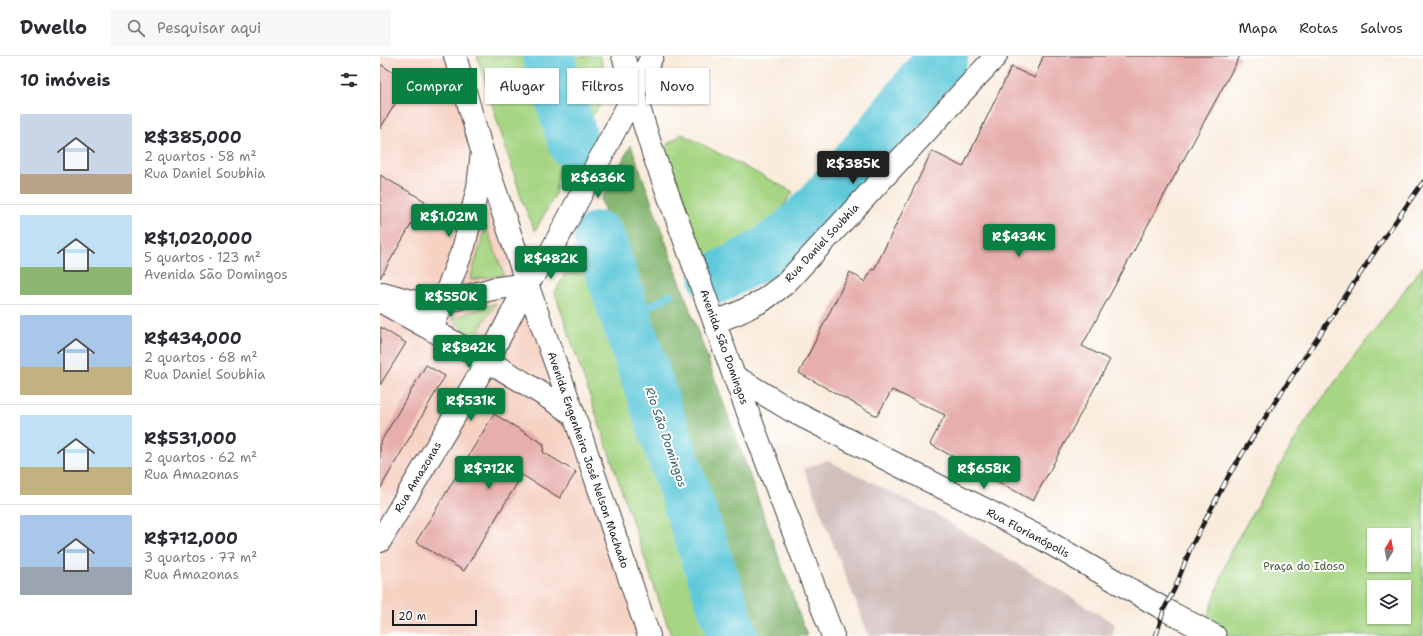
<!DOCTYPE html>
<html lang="pt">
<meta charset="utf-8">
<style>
body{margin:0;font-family:"Shantell Sans",sans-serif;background:#f7f7f7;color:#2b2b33;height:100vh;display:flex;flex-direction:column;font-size:15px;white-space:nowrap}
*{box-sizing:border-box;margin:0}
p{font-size:13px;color:#7c7c81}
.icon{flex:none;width:22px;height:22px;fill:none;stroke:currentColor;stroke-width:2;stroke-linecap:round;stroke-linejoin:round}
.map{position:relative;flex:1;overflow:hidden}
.sheet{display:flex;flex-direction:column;background:#fff;width:380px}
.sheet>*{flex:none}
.banner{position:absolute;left:12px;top:12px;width:380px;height:36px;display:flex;gap:8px}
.needle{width:26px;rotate:10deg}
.tools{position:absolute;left:987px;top:472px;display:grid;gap:8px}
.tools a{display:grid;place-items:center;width:44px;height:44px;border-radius:0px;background:#fff;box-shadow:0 1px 3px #0004;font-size:20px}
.scale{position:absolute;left:12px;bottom:10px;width:85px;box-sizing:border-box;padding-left:4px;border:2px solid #1c1c1c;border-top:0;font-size:11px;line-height:14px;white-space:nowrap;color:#1c1c1c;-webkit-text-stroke:3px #fff;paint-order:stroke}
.price{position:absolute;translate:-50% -34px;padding:0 9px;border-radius:4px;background:#0b8043;color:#fff;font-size:13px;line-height:26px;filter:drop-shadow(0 1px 2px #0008)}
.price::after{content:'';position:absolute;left:50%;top:24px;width:12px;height:9px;margin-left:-6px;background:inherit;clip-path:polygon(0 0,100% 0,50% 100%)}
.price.selected{background:#222;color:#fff}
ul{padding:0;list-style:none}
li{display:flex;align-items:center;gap:12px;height:100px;padding:0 20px}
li+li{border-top:1px solid #e1e1e2}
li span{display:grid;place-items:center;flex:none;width:112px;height:80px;border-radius:0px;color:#555}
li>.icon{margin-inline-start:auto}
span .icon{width:48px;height:48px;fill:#fffc;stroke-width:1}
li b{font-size:17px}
h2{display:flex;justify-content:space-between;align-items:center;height:48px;padding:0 20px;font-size:17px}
.tag{padding:0 14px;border-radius:0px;background:#fff;box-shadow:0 1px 3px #0004;font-size:14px;line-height:36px}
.tag.selected{background:#0b8043;color:#fff}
header{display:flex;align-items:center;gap:24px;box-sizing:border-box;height:56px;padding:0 20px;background:#fff;border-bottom:1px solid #e1e1e2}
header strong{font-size:19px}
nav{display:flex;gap:22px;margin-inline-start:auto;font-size:14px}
.search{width:280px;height:36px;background:#f7f7f7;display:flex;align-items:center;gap:10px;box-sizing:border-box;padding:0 14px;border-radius:0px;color:#7c7c81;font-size:15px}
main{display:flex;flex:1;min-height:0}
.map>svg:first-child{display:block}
</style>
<header>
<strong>Dwello</strong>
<div class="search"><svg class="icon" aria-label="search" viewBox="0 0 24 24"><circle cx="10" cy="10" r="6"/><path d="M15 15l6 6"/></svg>Pesquisar aqui</div>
<nav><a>Mapa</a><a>Rotas</a><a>Salvos</a></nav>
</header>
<main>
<section class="sheet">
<h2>10 imóveis<svg class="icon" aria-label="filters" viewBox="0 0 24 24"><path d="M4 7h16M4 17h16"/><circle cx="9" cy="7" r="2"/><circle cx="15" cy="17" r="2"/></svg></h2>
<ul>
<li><span style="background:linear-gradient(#c9d6e8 75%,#b9a48a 0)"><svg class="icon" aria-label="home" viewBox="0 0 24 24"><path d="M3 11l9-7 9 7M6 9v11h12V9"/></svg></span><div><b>R$385,000</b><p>2 quartos · 58 m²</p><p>Rua Daniel Soubhia</p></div></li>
<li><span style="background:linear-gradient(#bfe0f5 65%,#8fb573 0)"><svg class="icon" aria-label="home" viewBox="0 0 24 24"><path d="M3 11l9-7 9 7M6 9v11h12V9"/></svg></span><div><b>R$1,020,000</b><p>5 quartos · 123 m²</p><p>Avenida São Domingos</p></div></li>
<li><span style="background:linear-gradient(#a9c7e8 65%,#c2b280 0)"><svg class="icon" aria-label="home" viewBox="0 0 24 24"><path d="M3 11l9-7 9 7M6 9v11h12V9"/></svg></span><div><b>R$434,000</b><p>2 quartos · 68 m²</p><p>Rua Daniel Soubhia</p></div></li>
<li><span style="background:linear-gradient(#bfe0f5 65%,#c2b280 0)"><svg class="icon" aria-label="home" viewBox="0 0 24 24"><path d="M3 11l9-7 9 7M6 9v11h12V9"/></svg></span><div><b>R$531,000</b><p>2 quartos · 62 m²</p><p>Rua Amazonas</p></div></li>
<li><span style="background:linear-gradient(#a9c7e8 65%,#9aa5b1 0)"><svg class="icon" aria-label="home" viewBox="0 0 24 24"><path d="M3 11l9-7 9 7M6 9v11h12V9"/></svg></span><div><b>R$712,000</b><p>3 quartos · 77 m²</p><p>Rua Amazonas</p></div></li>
</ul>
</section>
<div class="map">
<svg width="1043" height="580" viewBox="0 0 1043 580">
<rect width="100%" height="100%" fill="#fff"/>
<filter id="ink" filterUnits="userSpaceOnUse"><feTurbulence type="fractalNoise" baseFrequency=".025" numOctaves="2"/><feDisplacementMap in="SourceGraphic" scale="8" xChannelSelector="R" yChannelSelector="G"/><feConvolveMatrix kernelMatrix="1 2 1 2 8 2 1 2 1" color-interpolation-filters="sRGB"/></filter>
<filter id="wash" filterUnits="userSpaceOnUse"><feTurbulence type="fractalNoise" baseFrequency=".012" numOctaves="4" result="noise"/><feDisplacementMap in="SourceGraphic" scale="16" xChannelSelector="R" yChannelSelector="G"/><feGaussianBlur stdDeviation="0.9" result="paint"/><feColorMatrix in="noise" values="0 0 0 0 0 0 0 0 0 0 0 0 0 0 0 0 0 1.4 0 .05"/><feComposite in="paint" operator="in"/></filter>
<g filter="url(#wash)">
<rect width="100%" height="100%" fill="#f9ecdd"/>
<path fill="#f6d2c3" d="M 0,0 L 72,0 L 264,580 L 0,580 Z"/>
<path fill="#d1bfbd" d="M 447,404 L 555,458 L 735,568 L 732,580 L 489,580 L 424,413 Z"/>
<path fill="#a6d583" stroke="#617850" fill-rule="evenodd" d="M 97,0 L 148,0 L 180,110 L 175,139 L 155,175 L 143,147 Z
M 182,0 L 220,0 L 230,35 L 204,72 Z
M 302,78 L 413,136 L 396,161 L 367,184 L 339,202 L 318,206 L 277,95 Z
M 106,171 L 124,219 L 90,224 Z
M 205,178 L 233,265 L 340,580 L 291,580 L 175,237 Z
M 1043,210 L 1043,580 L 821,580 L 850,496 L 927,363 ZM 994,479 L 1024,479 L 1024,509 L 994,509 ZM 994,531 L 1024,531 L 1024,561 L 994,561 Z
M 116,247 L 93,283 L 72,263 Z"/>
<path fill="#84b671" stroke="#506946" d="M 251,89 L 427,580 L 369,580 L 221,144 Z"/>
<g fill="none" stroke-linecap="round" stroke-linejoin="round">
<path stroke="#5fc9da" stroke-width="8" d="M 248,263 L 290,239"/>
<path stroke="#5fc9da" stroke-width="51" d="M 168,0 L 194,88
M 219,181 L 353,580
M 335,223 L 383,198 L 410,179 L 440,150 L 495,85 L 563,0"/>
</g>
<g id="blocks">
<path fill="#e6aeac" d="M 663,0 L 860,0 L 702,290 L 730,304 L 653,445 L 550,388 L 565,359 L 512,334 L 497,360 L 419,317 L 470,216 L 485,226 L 492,213 L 494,214 L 552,95 L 583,111 L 631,11 L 655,22 Z
M 0,8 L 28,26 L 0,73 Z
M 0,119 L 45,145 L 0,222 Z
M 0,271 L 26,287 L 0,329 Z
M 46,309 L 65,320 L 0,433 L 0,387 Z
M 114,358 L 164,388 L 163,396 L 196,416 L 180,442 L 142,419 L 84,515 L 36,486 Z"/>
</g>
</g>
<g filter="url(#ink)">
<use href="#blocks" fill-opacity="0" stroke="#3d3b39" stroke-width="1"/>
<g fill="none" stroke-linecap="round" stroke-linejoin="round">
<defs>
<path id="minor" d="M 3,237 L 31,245 L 50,247 L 63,247 L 112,233 L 147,228
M 0,245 C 65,282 132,316 194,359
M 335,266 L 358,257 L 382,245 L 405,228 L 616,0
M 52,274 L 84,190 L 98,131 L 102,95
M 354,320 L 412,355 L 661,482 L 784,553 L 835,580
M 0,485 L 108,304 L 147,228"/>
<path id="major" d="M 75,0 L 102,95 L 147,228 L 194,359 L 269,580
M 243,0 L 273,97 L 354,320 L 453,580
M 147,228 L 169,199 L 254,38 L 272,0"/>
</defs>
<use href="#minor" stroke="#3d3b39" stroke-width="24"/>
<use href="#major" stroke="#3d3b39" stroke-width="24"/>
<use href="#minor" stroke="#fff" stroke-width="22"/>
<use href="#major" stroke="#fff" stroke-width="22"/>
<defs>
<path id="rail" d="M 776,580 L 784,553 L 795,532 L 811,491 L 849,419 L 895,346 L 1006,179 L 1043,126"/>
</defs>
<use href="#rail" stroke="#1c1c1c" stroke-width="4.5"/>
<use href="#rail" stroke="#fff" stroke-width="3" stroke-dasharray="9" stroke-linecap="butt"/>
</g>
</g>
<g text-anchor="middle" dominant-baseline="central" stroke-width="4" stroke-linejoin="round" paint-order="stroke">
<g font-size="11" fill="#1c1c1c" stroke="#fff">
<text transform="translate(442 187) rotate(-47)">Rua Daniel Soubhia</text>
<text transform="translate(344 291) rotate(70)">Avenida São Domingos</text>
<text transform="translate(208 404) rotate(71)">Avenida Engenheiro José Nelson Machado</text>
<text transform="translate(38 421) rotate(-59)">Rua Amazonas</text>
<text transform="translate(648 477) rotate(28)">Rua Florianópolis</text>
</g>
<g font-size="11" fill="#4c5d40" stroke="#fff">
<text x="924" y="510">Praça do Idoso</text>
</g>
<g font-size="12" font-style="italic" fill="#376168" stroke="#fff">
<text transform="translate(286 381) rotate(71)">Rio São Domingos</text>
</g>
</g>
</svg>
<div class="tools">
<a><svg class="needle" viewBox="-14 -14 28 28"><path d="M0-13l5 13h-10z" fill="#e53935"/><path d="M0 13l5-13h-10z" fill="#7c7c81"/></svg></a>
<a><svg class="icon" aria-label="layers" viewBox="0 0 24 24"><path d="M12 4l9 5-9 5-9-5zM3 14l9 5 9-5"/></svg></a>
</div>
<div class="scale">20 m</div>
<b class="price selected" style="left:473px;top:129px">R$385K</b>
<b class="price" style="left:218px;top:143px">R$636K</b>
<b class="price" style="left:69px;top:182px">R$1.02M</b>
<b class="price" style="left:639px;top:202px">R$434K</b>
<b class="price" style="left:171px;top:224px">R$482K</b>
<b class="price" style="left:71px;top:262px">R$550K</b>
<b class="price" style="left:89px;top:313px">R$842K</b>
<b class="price" style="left:91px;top:366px">R$531K</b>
<b class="price" style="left:109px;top:434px">R$712K</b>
<b class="price" style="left:604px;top:434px">R$658K</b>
<div class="banner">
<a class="tag selected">Comprar</a>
<a class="tag">Alugar</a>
<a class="tag">Filtros</a>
<a class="tag">Novo</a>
</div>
</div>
</main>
